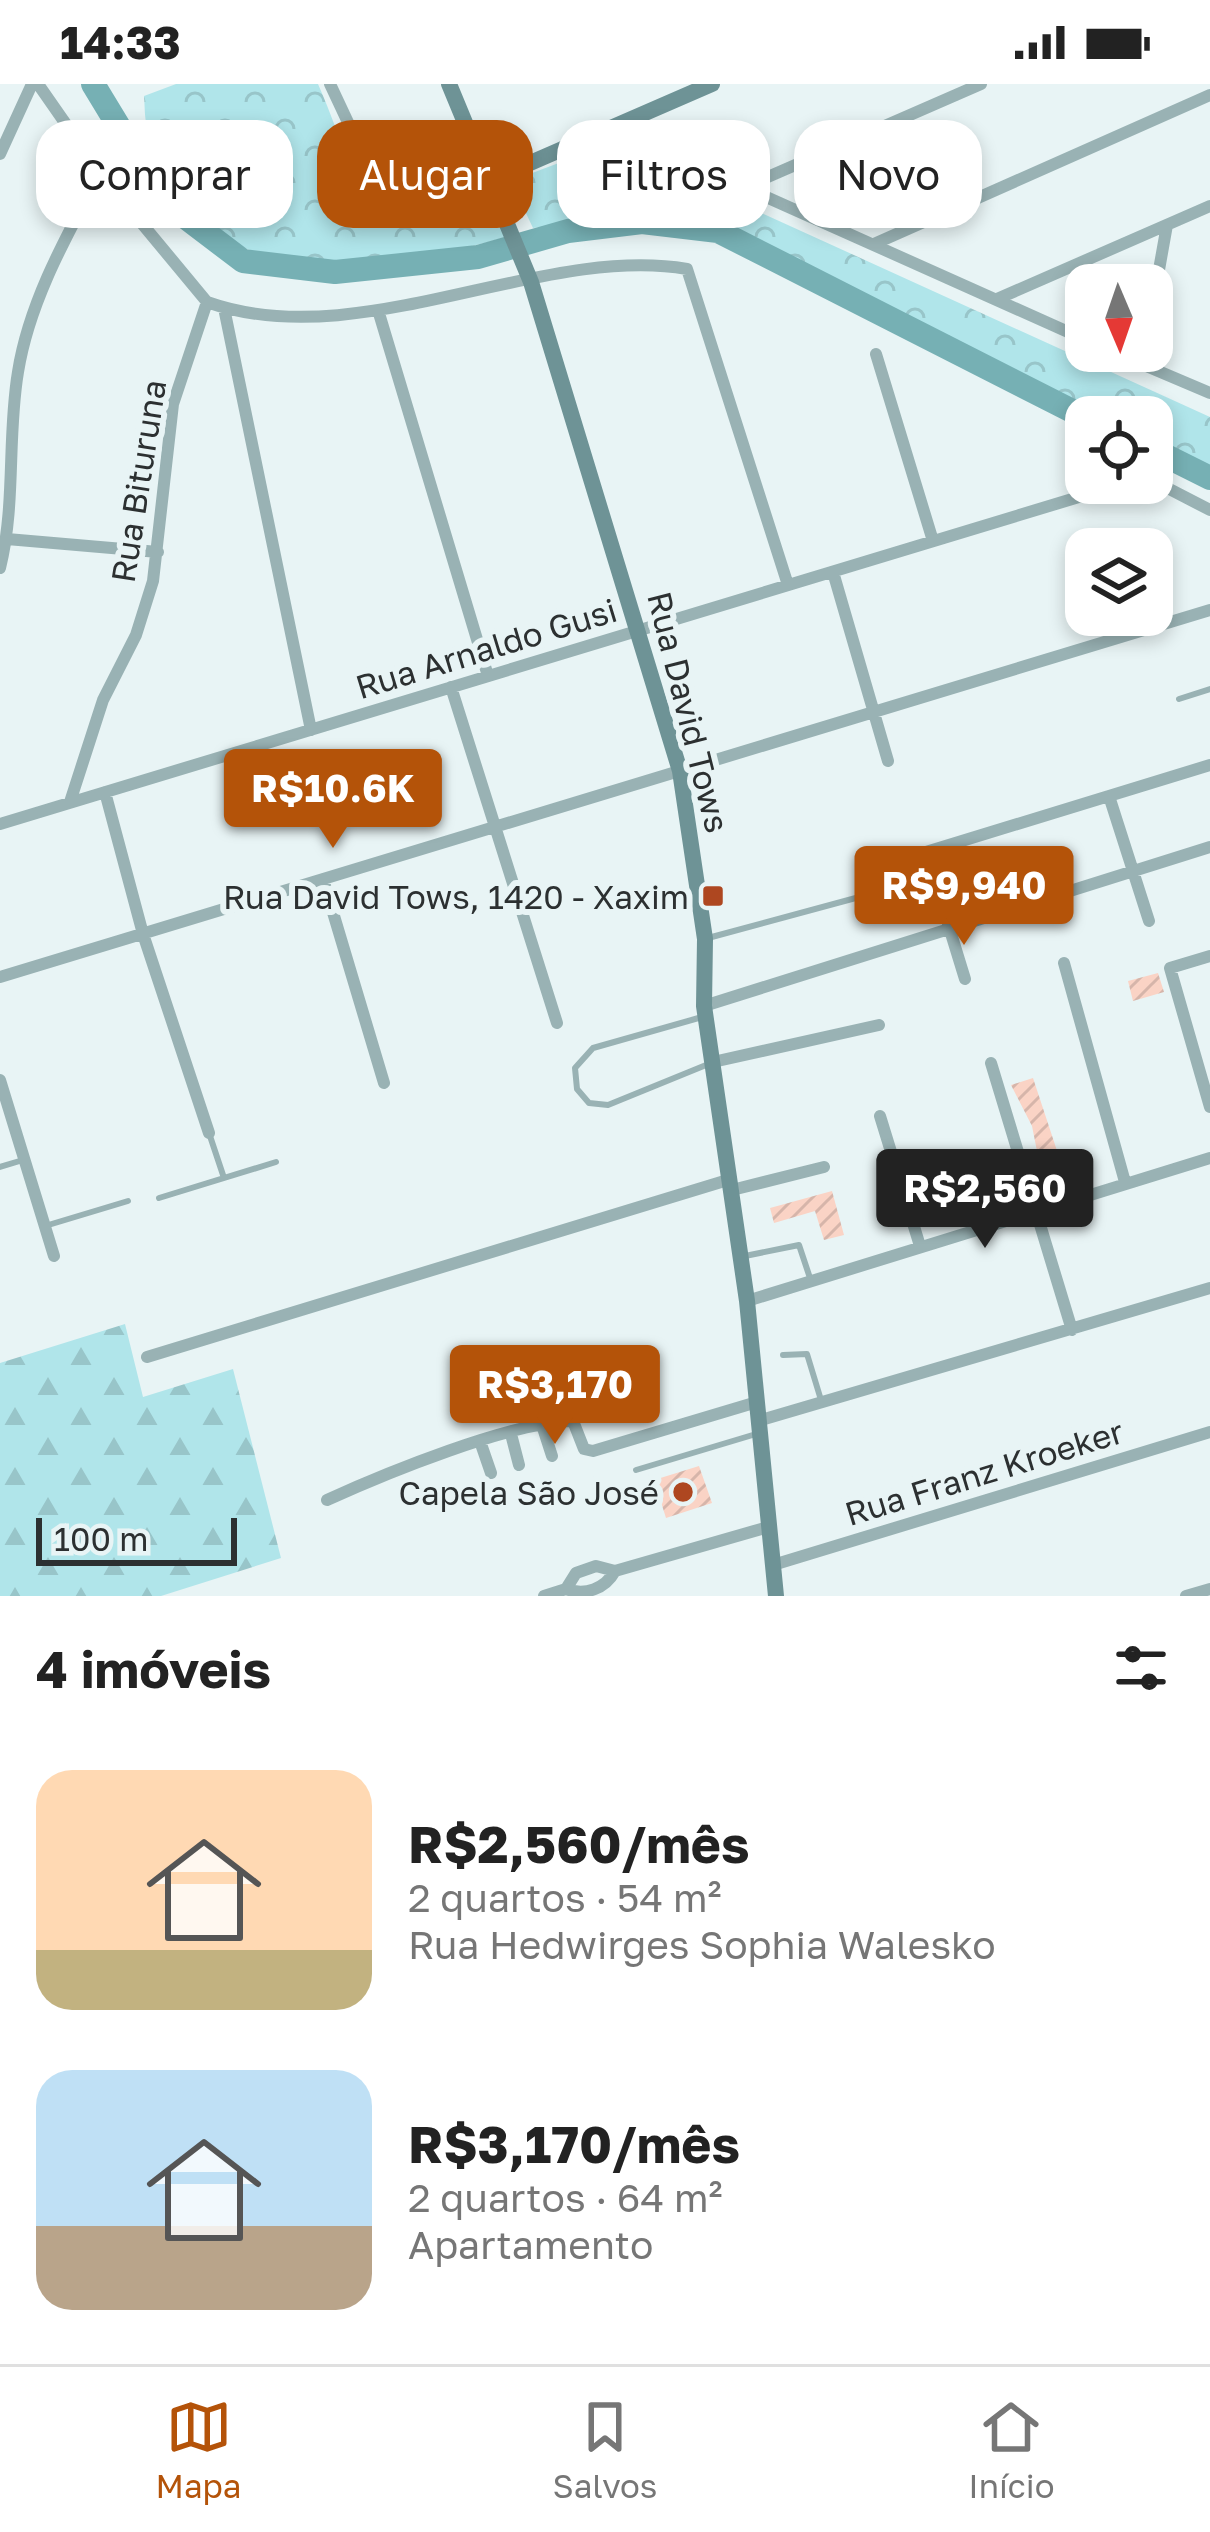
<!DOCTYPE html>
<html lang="pt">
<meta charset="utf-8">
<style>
body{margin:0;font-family:"Golos Text",sans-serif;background:#f2f2f2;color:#222;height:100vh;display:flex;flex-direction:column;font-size:45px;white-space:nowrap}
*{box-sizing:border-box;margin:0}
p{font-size:39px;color:#767676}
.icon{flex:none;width:66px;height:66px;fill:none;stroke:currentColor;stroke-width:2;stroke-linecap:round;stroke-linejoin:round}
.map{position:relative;height:1512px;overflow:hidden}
.sheet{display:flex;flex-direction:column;background:#fff;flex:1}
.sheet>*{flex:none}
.guide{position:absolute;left:36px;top:36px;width:1140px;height:108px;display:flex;gap:24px}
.needle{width:78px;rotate:178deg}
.buttons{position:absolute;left:1065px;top:180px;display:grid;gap:24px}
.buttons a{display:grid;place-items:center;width:108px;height:108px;border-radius:24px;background:#fff;box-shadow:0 6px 18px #0003;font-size:60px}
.scale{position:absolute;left:36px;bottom:30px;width:201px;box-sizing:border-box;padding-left:12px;border:6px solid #2c3031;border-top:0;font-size:33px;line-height:42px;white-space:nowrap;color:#2c3031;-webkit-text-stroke:9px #e8f4f5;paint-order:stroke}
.price{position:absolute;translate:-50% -102px;padding:0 27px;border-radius:12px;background:#b45309;color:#fff;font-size:39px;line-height:78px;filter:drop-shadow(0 3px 6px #0008)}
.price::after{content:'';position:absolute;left:50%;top:72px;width:36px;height:27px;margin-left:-18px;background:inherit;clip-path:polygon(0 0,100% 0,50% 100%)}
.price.on{background:#222;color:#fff}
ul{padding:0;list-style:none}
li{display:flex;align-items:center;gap:36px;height:300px;padding:0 36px}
li span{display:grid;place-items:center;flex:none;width:336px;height:240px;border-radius:36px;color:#555}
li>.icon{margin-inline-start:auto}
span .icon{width:144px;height:144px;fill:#fffc;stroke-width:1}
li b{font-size:51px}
h2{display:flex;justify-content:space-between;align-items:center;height:144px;padding:0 36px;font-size:51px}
.pill{padding:0 42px;border-radius:36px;background:#fff;box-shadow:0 6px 18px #0003;font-size:42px;line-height:108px}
.pill.on{background:#b45309;color:#fff}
.status{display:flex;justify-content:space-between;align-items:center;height:84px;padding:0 60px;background:#fff;direction:ltr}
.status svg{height:33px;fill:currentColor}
.dock{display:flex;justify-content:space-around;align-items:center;height:168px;border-top:3px solid #e0e0e0;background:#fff;font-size:33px;color:#767676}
.dock a{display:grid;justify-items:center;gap:6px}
.dock .on{color:#b45309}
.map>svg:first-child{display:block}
</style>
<div class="status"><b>14:33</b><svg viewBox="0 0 49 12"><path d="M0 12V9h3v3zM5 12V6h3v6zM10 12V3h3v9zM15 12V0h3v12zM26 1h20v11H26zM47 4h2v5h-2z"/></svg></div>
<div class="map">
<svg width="1210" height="1512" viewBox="0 0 1210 1512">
<defs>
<pattern id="forest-firs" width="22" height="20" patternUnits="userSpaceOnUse" patternTransform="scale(3)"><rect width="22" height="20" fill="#b0e5ea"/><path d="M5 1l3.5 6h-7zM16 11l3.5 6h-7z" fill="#98c5c9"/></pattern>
<pattern id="park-crowns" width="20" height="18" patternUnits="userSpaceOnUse" patternTransform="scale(3)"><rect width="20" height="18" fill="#b0e5ea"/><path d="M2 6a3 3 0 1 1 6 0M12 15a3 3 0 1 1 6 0" fill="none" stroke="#98c5c9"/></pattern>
<pattern id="building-hatch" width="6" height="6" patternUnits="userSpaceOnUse" patternTransform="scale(3)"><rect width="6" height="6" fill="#fad3c5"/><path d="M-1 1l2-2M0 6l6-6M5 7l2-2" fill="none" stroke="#d6b5aa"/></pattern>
</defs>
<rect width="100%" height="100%" fill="#e8f4f5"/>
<path fill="url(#forest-firs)" d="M 125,1240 L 143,1313 L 233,1285 L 281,1474 L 161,1512 L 0,1512 L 0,1279 Z"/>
<path fill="url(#park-crowns)" d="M 176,0 L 318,0 C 366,110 352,156 487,109 L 505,153 C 441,174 314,188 250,166 C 215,154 163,82 149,48 C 144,38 145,23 144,12 Z
M 601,63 L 623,66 L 1210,333 L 1210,385 L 1152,357 L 1152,333 L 1102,333 L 730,145 L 649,130 L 533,144 L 515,106 L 519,94 Z"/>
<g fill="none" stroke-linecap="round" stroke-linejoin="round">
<path stroke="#76b0b4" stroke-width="24" d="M 93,0 L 164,117 L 243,177 L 335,188 L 478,173 L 568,147 L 642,138 L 718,147 L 1086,334
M 1152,365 L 1210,394"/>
</g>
<path fill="url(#building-hatch)" d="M 1158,889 L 1164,908 L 1133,917 L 1128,897 Z
M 1033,994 L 1063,1085 L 1057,1087 L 1063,1108 L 1046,1112 L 1032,1042 L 1011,1001 Z
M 832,1107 L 844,1151 L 824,1156 L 815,1127 L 774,1139 L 770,1124 Z
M 699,1382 L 712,1419 L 666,1434 L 654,1396 Z"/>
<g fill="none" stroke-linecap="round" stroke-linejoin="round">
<path stroke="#99b2b4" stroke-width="6" d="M 1179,615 L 1210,605
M 708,854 L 900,802
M 702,933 L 593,964 L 575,984 L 577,1005 L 589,1019 L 608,1021 L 711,979
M 210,1052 L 224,1094
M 0,1083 L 23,1076
M 159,1114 L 276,1078
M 45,1142 L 128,1117
M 745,1172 L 799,1161 L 811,1197
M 783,1271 L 807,1270 L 821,1316
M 636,1386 L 756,1350"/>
<path stroke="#99b2b4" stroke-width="12" d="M 38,0 L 100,89 L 207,218 C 358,272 540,160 687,185 L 788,501
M 330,0 L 383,113 L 415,117 L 491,96
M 612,44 L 1086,256
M 0,70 L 32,0
M 747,102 L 981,0
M 874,160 L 1210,11
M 997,215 L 1210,122
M 224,224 L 311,646
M 1152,225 L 1167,141
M 378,226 L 488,592
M 1111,267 L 1210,309
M 876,270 L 933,457
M 1152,396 L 1210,426
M 7,455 L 158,468
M 0,484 C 16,420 7,353 18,288 C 29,218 67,151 100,89
M 833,488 L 888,677
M 451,603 L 557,939
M 105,708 L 143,850 L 209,1049
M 1109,712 L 1149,837
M 70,718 L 103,616 L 136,551 L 153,497 L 173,320 L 207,218
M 0,740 L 1125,399
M 323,795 L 384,999
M 1210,872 L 1170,884 L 1210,1023
M 1064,879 L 1125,1098
M 0,893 L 1210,526
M 965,895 L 926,768 L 1210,681
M 704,922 L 1210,763
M 713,978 L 879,941
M 991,979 L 1072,1246
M 0,996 L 54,1172
M 880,1032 L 920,1162
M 732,1106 L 824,1083
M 747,1217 L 1210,1074
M 147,1273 L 731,1095
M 758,1337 L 1210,1204
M 542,1341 L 552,1372
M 511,1350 L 519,1381
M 481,1360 L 491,1389
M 327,1416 C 384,1390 513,1337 573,1337 L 584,1365 L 593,1367 L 757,1318
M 773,1481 L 1210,1348
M 596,1482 L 615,1487 C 605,1505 585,1512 566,1505 L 576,1489 Z
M 615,1487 L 768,1443
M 544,1512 L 566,1505
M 1186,1512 L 1210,1505"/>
<path stroke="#6e9396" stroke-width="16" d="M 449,0 L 531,198 L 680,687 L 705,855 L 704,922 L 747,1217 L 776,1512
M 491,96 L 712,0"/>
</g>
<g fill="#ae4720" stroke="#e8f4f5" stroke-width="4.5">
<rect x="701" y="800" width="24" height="24" rx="6"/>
<circle cx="683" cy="1408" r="12"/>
</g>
<g text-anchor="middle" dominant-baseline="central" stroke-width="12" stroke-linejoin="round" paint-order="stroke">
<g font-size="33" fill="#2c3031" stroke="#e8f4f5">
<text transform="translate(138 397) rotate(-81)">Rua Bituruna</text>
<text transform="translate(486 564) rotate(-17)">Rua Arnaldo Gusi</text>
<text transform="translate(689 628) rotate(76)">Rua David Tows</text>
<text transform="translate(984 1388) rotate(-17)">Rua Franz Kroeker</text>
</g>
<g font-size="33" fill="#2c3031" stroke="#e8f4f5" text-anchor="end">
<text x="689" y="812">Rua David Tows, 1420 - Xaxim</text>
<text x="659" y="1408">Capela São José</text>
</g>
</g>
</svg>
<div class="buttons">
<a><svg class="needle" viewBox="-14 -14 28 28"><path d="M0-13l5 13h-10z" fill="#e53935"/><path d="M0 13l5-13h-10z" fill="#767676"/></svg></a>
<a><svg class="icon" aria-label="locate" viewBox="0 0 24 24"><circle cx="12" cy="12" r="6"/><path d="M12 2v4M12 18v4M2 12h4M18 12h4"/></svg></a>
<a><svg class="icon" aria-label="layers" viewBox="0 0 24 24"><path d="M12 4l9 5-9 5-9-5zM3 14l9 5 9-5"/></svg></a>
</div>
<div class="scale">100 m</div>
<b class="price" style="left:333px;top:767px">R$10.6K</b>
<b class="price" style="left:964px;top:864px">R$9,940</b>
<b class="price on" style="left:985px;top:1167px">R$2,560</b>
<b class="price" style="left:555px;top:1363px">R$3,170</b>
<div class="guide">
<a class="pill">Comprar</a>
<a class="pill on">Alugar</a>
<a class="pill">Filtros</a>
<a class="pill">Novo</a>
</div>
</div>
<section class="sheet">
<h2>4 imóveis<svg class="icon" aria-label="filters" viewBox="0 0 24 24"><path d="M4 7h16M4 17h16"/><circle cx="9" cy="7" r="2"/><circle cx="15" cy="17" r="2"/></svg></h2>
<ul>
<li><span style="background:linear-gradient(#ffd9b3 75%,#c2b280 0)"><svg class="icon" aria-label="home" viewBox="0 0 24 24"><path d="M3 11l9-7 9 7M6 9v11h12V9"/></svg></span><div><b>R$2,560/mês</b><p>2 quartos · 54 m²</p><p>Rua Hedwirges Sophia Walesko</p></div></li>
<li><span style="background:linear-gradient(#bfe0f5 65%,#b9a48a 0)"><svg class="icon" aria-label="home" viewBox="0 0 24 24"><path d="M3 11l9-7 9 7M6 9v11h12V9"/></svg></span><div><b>R$3,170/mês</b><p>2 quartos · 64 m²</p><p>Apartamento</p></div></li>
</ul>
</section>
<nav class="dock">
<a class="on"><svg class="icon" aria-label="map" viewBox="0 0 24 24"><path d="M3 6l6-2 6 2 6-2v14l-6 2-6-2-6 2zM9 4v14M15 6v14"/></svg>Mapa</a>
<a><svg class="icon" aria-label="saved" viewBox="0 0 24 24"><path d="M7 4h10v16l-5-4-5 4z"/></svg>Salvos</a>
<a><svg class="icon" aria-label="home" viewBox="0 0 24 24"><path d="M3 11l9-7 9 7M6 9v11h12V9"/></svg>Início</a>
</nav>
